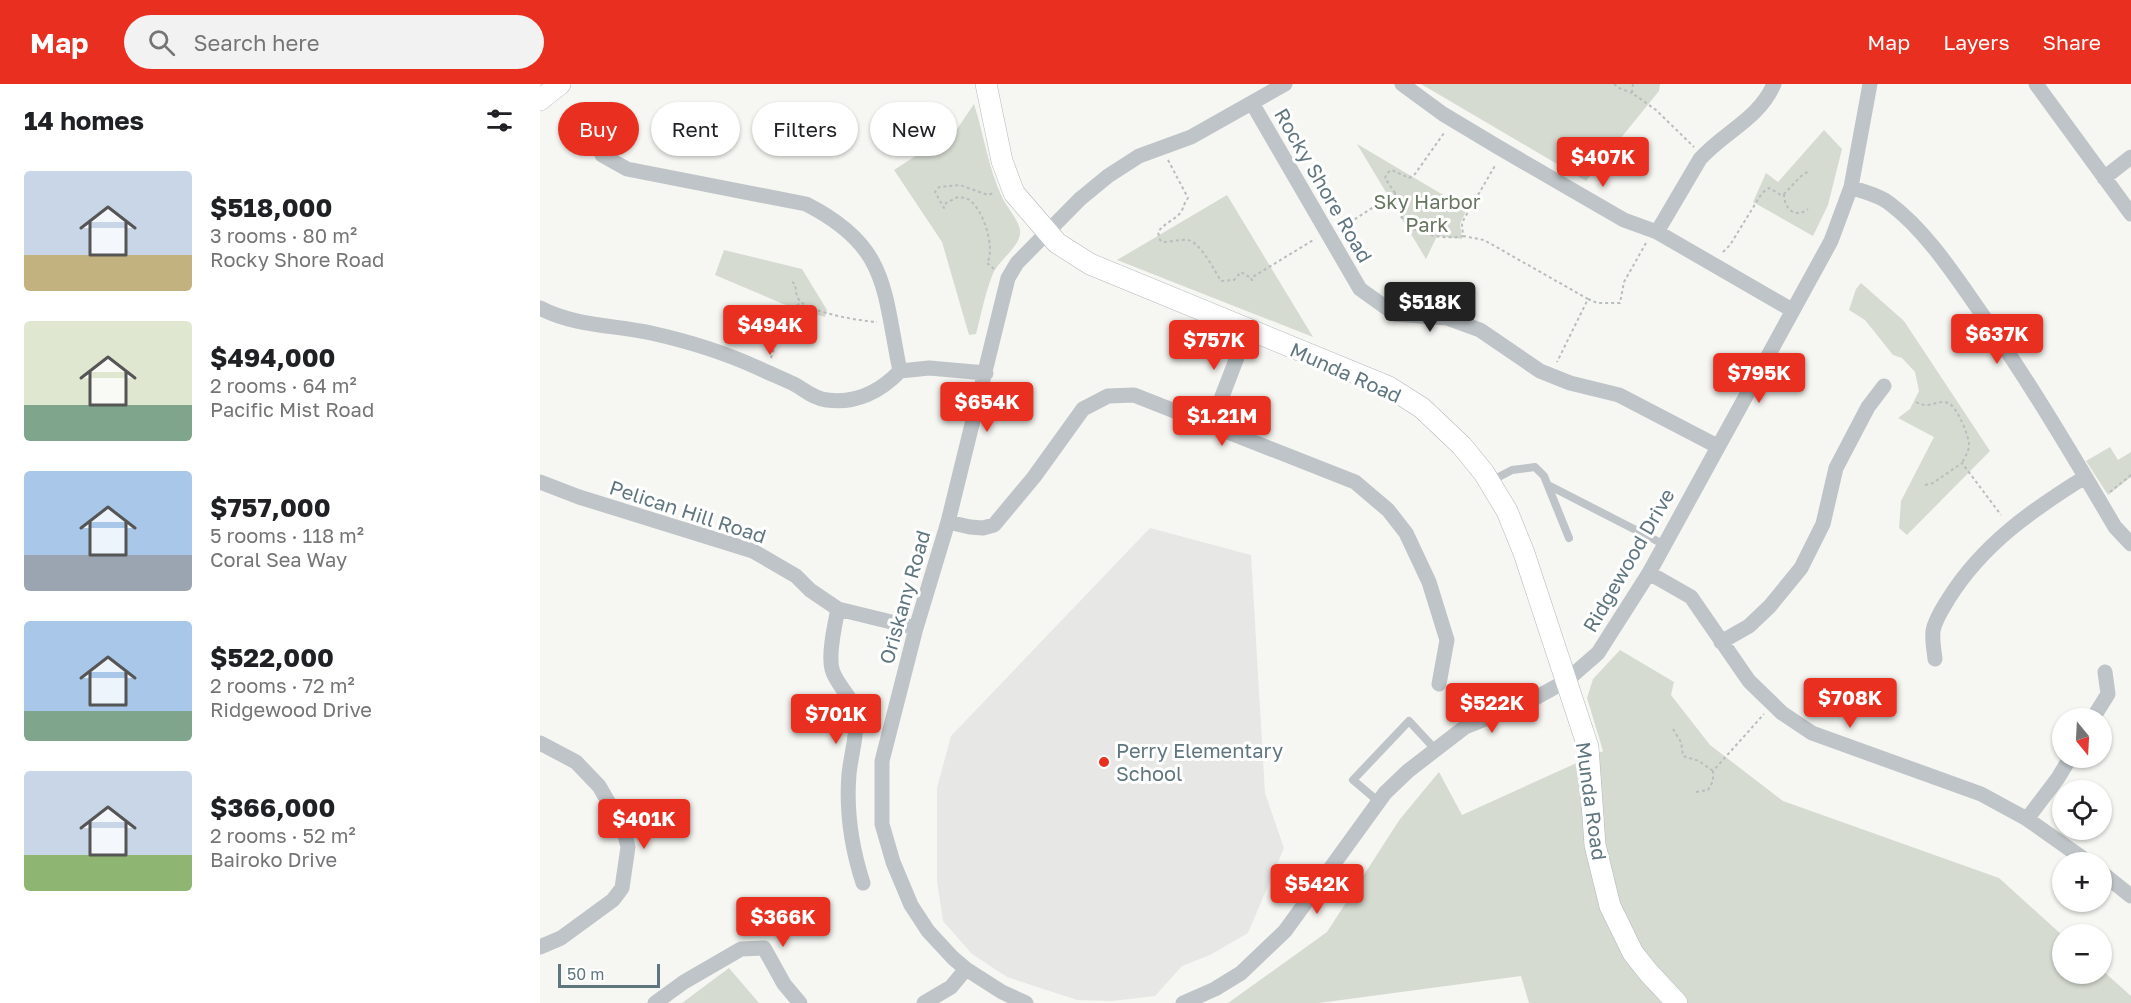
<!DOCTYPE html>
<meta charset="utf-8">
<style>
body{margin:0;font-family:"Golos Text",sans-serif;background:#f2f2f2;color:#202124;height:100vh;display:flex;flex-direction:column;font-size:22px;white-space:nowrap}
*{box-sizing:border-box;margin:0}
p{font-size:20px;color:#757577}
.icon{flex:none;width:33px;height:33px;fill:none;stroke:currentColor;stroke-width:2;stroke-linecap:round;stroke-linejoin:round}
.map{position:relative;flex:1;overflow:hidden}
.drawer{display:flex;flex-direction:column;background:#fff;width:540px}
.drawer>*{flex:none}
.hud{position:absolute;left:18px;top:18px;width:570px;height:54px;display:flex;gap:12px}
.needle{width:39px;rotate:162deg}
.buttons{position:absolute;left:1512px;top:624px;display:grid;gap:12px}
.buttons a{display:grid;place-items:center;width:60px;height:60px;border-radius:50%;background:#fff;box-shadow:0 2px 4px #0004;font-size:30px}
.scale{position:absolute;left:18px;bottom:15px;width:102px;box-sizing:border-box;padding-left:6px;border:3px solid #60767f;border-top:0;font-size:16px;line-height:21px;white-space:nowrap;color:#60767f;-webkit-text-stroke:4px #fff;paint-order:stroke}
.price{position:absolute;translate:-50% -51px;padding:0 14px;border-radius:6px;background:#e93020;color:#fff;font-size:20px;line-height:39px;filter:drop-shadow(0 2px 3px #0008)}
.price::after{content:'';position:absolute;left:50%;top:36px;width:18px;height:14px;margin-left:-9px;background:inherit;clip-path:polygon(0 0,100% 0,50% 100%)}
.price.active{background:#222;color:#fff}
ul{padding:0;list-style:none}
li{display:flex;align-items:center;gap:18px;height:150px;padding:0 24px}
li span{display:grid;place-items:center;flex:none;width:168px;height:120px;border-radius:6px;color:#555}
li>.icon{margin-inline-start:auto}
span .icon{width:72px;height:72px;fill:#fffc;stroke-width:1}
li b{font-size:26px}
h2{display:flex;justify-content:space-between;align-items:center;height:72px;padding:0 24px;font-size:26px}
.chip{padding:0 21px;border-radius:27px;background:#fff;box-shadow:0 2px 4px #0004;font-size:21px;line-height:54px}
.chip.active{background:#e93020;color:#fff}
header{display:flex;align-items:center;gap:36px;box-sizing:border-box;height:84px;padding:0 30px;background:#e93020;color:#fff}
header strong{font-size:28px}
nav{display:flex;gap:33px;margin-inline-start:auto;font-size:21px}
.search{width:420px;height:54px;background:#f2f2f2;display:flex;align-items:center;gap:15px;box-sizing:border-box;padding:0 21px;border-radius:33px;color:#757577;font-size:22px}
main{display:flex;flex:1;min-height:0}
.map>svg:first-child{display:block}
</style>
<header>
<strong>Map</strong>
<div class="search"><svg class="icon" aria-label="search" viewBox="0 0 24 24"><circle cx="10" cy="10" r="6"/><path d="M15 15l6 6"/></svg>Search here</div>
<nav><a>Map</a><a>Layers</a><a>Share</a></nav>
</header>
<main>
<section class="drawer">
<h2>14 homes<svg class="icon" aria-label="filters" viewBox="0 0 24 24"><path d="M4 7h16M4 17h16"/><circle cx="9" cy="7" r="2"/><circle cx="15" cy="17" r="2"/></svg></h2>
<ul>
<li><span style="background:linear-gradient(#c9d6e8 70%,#c2b280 0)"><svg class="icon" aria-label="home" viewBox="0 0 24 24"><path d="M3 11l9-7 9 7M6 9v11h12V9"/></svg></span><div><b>$518,000</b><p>3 rooms · 80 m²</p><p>Rocky Shore Road</p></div></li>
<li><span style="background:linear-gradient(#dfe7d0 70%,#7fa58c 0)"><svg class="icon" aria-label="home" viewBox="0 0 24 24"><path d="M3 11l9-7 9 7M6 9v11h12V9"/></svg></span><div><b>$494,000</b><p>2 rooms · 64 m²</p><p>Pacific Mist Road</p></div></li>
<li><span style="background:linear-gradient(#a9c7e8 70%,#9aa5b1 0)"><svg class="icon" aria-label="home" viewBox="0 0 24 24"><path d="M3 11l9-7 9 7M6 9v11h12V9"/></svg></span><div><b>$757,000</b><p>5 rooms · 118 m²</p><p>Coral Sea Way</p></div></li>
<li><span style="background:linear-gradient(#a9c7e8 75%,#7fa58c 0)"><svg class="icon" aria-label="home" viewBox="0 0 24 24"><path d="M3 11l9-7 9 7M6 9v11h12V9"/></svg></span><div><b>$522,000</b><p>2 rooms · 72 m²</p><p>Ridgewood Drive</p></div></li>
<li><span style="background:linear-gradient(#c9d6e8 70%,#8fb573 0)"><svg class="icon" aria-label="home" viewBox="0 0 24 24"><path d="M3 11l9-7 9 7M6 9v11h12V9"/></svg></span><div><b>$366,000</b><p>2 rooms · 52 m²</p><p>Bairoko Drive</p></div></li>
</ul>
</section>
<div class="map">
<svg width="1591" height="919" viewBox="0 0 1591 919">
<rect width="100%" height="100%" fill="#f6f6f2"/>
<path fill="#e7e7e6" d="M 610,444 L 711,471 L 725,709 L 744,764 L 708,849 L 670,871 L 642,882 L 615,912 L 572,917 L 537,916 L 467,893 L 432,870 L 403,837 L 397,797 L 397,704 L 411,652 Z"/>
<path fill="#d6dbd1" d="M 881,0 L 1120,0 L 1119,7 L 1046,97 Z
M 434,20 C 444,51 448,83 462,113 C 466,123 482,139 480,150 C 478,165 458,176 452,192 C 445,210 441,231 436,250 L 429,251 L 402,158 L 354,86 L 417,45 Z
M 1284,46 L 1302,65 L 1288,121 L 1273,152 L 1213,118 L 1226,89 L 1238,98 Z
M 817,60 L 927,125 L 920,140 L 922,155 L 897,152 L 886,175 Z
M 687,111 L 773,253 L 577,176 Z
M 184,166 L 262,185 L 287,226 L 285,233 L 248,222 L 175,191 Z
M 1321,199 L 1364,237 L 1450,367 L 1367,451 L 1359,444 L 1361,417 L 1394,353 L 1358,334 L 1370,325 L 1379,307 L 1375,288 L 1362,274 L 1353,271 L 1325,236 L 1309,226 L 1316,205 Z
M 1570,363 L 1578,376 L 1591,368 L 1591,393 L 1568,411 L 1546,377 Z
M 1080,566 L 1134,598 L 1131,611 L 1170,661 L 1243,717 L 1459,794 L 1522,851 L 1522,890 L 1562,890 L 1562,886 L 1591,912 L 1591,919 L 989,919 L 981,892 L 779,919 L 688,919 L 787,848 L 860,735 L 899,688 L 922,731 L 1063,667 L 1047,614 L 1053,595 Z
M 189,884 L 219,919 L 142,919 Z"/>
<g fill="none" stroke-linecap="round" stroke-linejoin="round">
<defs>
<path id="secondary" d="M 446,0 L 462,77 L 474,109 L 517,159 L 550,180 L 849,303 L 882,324 L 922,362 L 944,389 L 967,427 L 984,469 L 1048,663 L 1055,761 L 1070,822 L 1093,869 L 1109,889 L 1137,919
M 0,16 L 20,0"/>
</defs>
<use href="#secondary" stroke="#b1b8bc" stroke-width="22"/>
<path stroke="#b8bdbe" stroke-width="2" stroke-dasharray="3 3" stroke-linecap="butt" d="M 1074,0 L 1079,4 L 1092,9
M 1093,0 L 1092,9 L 1116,26 L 1154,63
M 628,76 L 648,114 C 644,119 644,123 641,128 C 635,136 624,139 618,148 L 620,156 L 623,158 C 631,158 640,155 648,156 C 661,159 674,186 681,197 L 694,196 L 701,188 L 711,194
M 855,109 C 856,117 858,125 861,132 C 871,151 905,156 923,152 L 922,140 L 924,135 L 956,80
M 1244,110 C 1244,125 1255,135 1268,125
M 804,149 L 809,139 L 855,109 L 845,94 L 847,89 L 852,86 L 869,94 L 875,90 L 904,49
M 923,152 L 944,156 L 1048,215 L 1017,278
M 1183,168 L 1190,161 L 1222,109 L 1229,104 L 1241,111 L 1244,110 L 1260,93 L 1270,86
M 454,185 L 447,179 C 456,164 443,124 428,115 C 425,114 421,113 418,113 L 406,119 L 404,124 L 395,108 L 399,103 L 420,101 L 448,111 L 454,109
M 712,197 L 711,194 L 775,155
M 252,198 L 255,200 C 256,207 256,214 261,218 C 273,229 320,237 337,238
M 1048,215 L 1057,219 L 1080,219 L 1084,198 L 1106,159
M 231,274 C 237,256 242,225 262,219
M 1376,318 C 1390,326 1396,315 1408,319 C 1417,322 1429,352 1429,361 C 1429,367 1425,373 1422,379
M 1385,401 L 1393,399 L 1422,379 L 1461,431
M 1570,408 L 1591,391
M 1133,645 L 1141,658 L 1143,672 L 1159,677 L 1173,687
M 1156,708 L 1168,706 L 1173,697 L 1173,687 L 1224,630"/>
<path stroke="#bec4c7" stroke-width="8" d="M 951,397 L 972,386 L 995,383 L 1004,392 L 1029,454
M 1008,401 L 1123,460
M 839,718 L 813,696 L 869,637 L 895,665"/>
<path stroke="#bec4c7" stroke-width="15" d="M 862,0 L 903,30 L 958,63 L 1084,136 L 1117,148 L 1252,226
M 1496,0 L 1591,130
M 712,19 L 820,205 L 855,230 L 907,234 L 940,246 L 1000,287 L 1030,299 L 1079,311 L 1177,362
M 62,71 L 87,85 L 266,120 C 349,162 343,205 360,287
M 1564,94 L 1591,73
M 1311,103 C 1323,108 1339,111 1349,119 C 1384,145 1412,187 1437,223 C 1487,294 1531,368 1575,443 L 1591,460
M 1117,148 L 1160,75 C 1184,48 1219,35 1234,0
M 0,224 C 34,242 74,241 111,249 C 147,257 183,268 216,283 C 229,289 241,294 254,300 C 265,306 273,314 287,316 C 316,320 341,307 360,287 L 389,284 L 446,289
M 671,341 L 708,245
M 0,398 L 39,413 L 213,467 L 256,492 L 270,506 L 298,525 L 376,544
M 408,438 L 430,443 L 443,444 L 454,441 L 494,393 L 543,325 L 568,312 L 594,311 L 815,398 L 848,426 L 866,449 L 889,498 L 907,556 L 899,600
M 1109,489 L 1151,513 L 1209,597 L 1242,629 L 1272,649 L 1441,710 L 1487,735 L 1548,778
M 298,525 C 295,540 288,570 292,585 C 296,602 316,615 316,634 C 317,652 311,671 309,690 C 306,726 312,765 323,799
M 1181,558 L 1209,542 L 1230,522 L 1261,484 L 1283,440 L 1296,384 L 1328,323 L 1344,302
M 1395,575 C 1394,566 1392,556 1393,547 C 1395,535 1403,524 1409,514 C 1443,460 1492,426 1545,393
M 1553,634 L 1568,610 L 1565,588
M 0,659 L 36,678 L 59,702 L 77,733 L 84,747 L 88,763 L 82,804 L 73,816 L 21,854 L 0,863
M 1487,735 L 1518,694 L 1530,674
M 1562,789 L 1591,812
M 115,919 L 144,898 L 201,865 L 224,864 L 244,900 L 260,919
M 384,919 L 411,903 L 426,885
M 486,919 L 462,908 L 426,885 L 413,874 L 388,847 L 371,821 L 353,778 L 342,740 L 342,677 L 376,544 L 408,438 L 468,194 L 477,179 L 540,115 L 568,92 L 599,72 L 651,53 L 745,0
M 643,919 L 675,905 L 701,889 L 745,847 L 845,709 L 868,687 L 925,643 L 990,617 L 1026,597 L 1058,569 L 1109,489 L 1291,157 L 1311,103 L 1330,0"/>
<use href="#secondary" stroke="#fff" stroke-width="21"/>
</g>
<circle fill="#e93020" stroke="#fff" stroke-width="2" cx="564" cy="678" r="6"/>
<g text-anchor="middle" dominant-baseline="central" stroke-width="6" stroke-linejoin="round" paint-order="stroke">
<g font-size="20" fill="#60767f" stroke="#fff">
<text transform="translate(784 101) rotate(60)">Rocky Shore Road</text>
<text transform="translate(806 288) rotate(24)">Munda Road</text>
<text transform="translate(148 427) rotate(18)">Pelican Hill Road</text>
<text transform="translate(1088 476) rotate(-60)">Ridgewood Drive</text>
<text transform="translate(364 513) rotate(-74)">Oriskany Road</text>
<text transform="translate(1052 717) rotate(82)">Munda Road</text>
</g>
<g font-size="20" fill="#67775f" stroke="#fff">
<text x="887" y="117">Sky Harbor<tspan x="887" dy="23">Park</tspan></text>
</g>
<g font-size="20" fill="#60767f" stroke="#fff" text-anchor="start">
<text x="576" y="666">Perry Elementary<tspan x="576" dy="23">School</tspan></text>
</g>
</g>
</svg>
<div class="buttons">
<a><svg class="needle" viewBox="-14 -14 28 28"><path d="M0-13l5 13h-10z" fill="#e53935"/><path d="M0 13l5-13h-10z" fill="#757577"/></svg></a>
<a><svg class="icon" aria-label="locate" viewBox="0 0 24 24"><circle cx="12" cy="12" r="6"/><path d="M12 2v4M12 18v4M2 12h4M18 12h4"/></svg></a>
<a>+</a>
<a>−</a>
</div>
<div class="scale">50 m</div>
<b class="price" style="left:1063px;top:104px">$407K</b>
<b class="price active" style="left:890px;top:249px">$518K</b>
<b class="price" style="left:230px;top:272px">$494K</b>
<b class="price" style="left:1457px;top:281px">$637K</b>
<b class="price" style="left:674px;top:287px">$757K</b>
<b class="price" style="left:1219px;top:320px">$795K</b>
<b class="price" style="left:447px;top:349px">$654K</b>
<b class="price" style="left:682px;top:363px">$1.21M</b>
<b class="price" style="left:1310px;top:645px">$708K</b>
<b class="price" style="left:952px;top:650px">$522K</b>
<b class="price" style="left:296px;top:661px">$701K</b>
<b class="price" style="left:104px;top:766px">$401K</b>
<b class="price" style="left:777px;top:831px">$542K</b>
<b class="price" style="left:243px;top:864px">$366K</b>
<div class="hud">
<a class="chip active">Buy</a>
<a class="chip">Rent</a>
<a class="chip">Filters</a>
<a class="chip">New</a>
</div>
</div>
</main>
